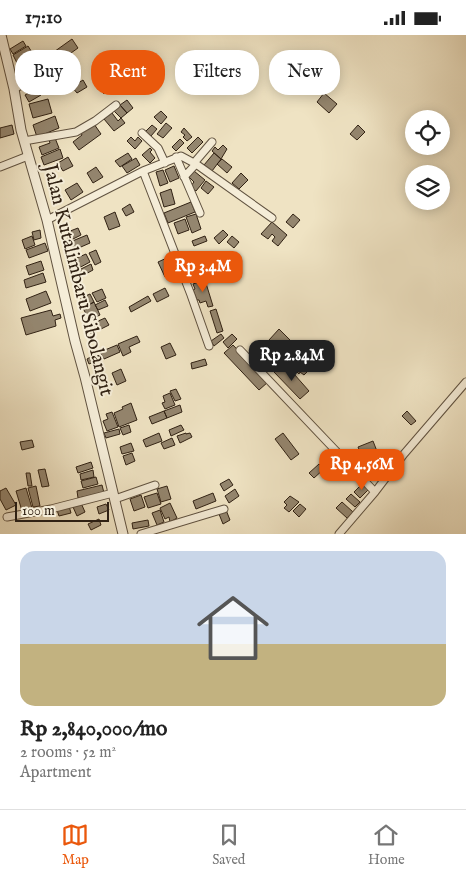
<!DOCTYPE html>
<meta charset="utf-8">
<style>
body{margin:0;font-family:"IM FELL English",serif;background:#f2f2f2;color:#222;height:100vh;display:flex;flex-direction:column;font-size:19px;white-space:nowrap}
*{box-sizing:border-box;margin:0}
p{font-size:16px;color:#767676}
.icon{flex:none;width:28px;height:28px;fill:none;stroke:currentColor;stroke-width:2;stroke-linecap:round;stroke-linejoin:round}
.map{position:relative;height:499px;overflow:hidden}
.drawer{display:flex;flex-direction:column;background:#fff;flex:1}
.drawer>*{flex:none}
.guide{position:absolute;left:15px;top:15px;width:436px;height:45px;display:flex;gap:10px}
.controls{position:absolute;left:405px;top:75px;display:grid;gap:10px}
.controls a{display:grid;place-items:center;width:45px;height:45px;border-radius:50%;background:#fff;box-shadow:0 2px 12px #0003;font-size:25px}
.scale{position:absolute;left:15px;bottom:12px;width:94px;box-sizing:border-box;padding-left:5px;border:2px solid #312214;border-top:0;font-size:14px;line-height:18px;white-space:nowrap;color:#312214;-webkit-text-stroke:4px #f5edd8;paint-order:stroke}
.price{position:absolute;translate:-50% -42px;padding:0 11px;border-radius:10px;background:#ea580c;color:#fff;font-size:16px;line-height:32px;filter:drop-shadow(0 1px 2px #0008)}
.price::after{content:'';position:absolute;left:50%;top:30px;width:15px;height:11px;margin-left:-8px;background:inherit;clip-path:polygon(0 0,100% 0,50% 100%)}
.price.selected{background:#222;color:#fff}
ul{padding:0;list-style:none}
li{display:grid;align-content:center;gap:10px;height:265px;padding:0 20px}
li span{display:grid;place-items:center;height:155px;border-radius:15px;color:#555}
li>.icon{margin-inline-start:auto}
span .icon{width:90px;height:90px;fill:#fffc;stroke-width:1}
li b{font-size:21px}
.tag{padding:0 18px;border-radius:20px;background:#fff;box-shadow:0 2px 12px #0003;font-size:18px;line-height:45px}
.tag.selected{background:#ea580c;color:#fff}
.status{display:flex;justify-content:space-between;align-items:center;height:35px;padding:0 25px;background:#fff;direction:ltr}
.status svg{height:14px;fill:currentColor}
.dock{display:flex;justify-content:space-around;align-items:center;height:70px;border-top:1px solid #e0e0e0;background:#fff;font-size:14px;color:#767676}
.dock a{display:grid;justify-items:center;gap:2px}
.dock .selected{color:#ea580c}
.map>svg:first-child{display:block}
</style>
<div class="status"><b>17:10</b><svg viewBox="0 0 49 12"><path d="M0 12V9h3v3zM5 12V6h3v6zM10 12V3h3v9zM15 12V0h3v12zM26 1h20v11H26zM47 4h2v5h-2z"/></svg></div>
<div class="map">
<svg width="466" height="499" viewBox="0 0 466 499">
<rect width="100%" height="100%" fill="#efe3c3"/>
<filter id="stains"><feTurbulence type="fractalNoise" baseFrequency=".004" numOctaves="4"/><feColorMatrix values="0 0 0 0 .2 0 0 0 0 .09 0 0 0 0 .02 0 0 0 .5 -.17"/></filter>
<radialGradient id="worn" r=".72"><stop offset=".6" stop-color="#630" stop-opacity="0"/><stop offset="1" stop-color="#630" stop-opacity=".3"/></radialGradient>
<path fill="#94866f" stroke="#312214" d="M 72,4 L 78,13 L 57,28 L 51,19 Z
M 23,6 L 26,11 L 13,19 L 10,14 Z
M 28,11 L 33,19 L 17,28 L 13,20 Z
M 200,19 L 206,26 L 200,32 L 194,24 Z
M 73,23 L 80,34 L 66,44 L 59,33 Z
M 32,28 L 39,36 L 25,48 L 18,40 Z
M 50,40 L 55,49 L 49,52 L 44,43 Z
M 38,42 L 42,48 L 29,56 L 25,51 Z
M 110,44 L 115,49 L 104,59 L 99,54 Z
M 83,45 L 87,52 L 77,58 L 72,52 Z
M 38,53 L 41,60 L 29,67 L 25,60 Z
M 324,58 L 337,69 L 329,78 L 317,67 Z
M 48,64 L 52,78 L 33,83 L 29,69 Z
M 127,65 L 133,73 L 127,78 L 120,70 Z
M 120,70 L 127,78 L 121,83 L 114,76 Z
M 161,76 L 167,82 L 161,89 L 154,82 Z
M 112,78 L 118,86 L 121,83 L 125,88 L 114,96 L 104,84 Z
M 55,81 L 59,93 L 37,102 L 33,90 Z
M 166,88 L 172,93 L 163,103 L 157,99 Z
M 94,89 L 101,99 L 79,115 L 73,107 L 82,100 L 81,98 Z
M 12,90 L 14,99 L 0,103 L 0,93 Z
M 152,90 L 157,94 L 151,101 L 145,97 Z
M 358,90 L 365,97 L 357,105 L 350,99 Z
M 184,93 L 192,102 L 187,106 L 183,102 L 185,100 L 181,97 Z
M 131,102 L 135,106 L 138,102 L 142,106 L 135,114 L 127,106 Z
M 198,102 L 203,107 L 192,118 L 187,113 Z
M 55,103 L 59,113 L 42,120 L 39,112 L 50,108 L 49,105 Z
M 180,104 L 184,108 L 176,116 L 172,112 Z
M 223,110 L 227,114 L 221,124 L 212,116 L 215,112 L 218,115 Z
M 150,113 L 152,115 L 150,117 L 155,123 L 150,128 L 142,120 Z
M 60,114 L 63,123 L 44,130 L 41,122 Z
M 128,118 L 132,124 L 120,132 L 115,126 Z
M 214,118 L 221,124 L 212,136 L 204,130 Z
M 68,122 L 73,131 L 63,136 L 58,128 Z
M 136,123 L 140,130 L 127,138 L 122,131 Z
M 222,124 L 232,132 L 227,138 L 217,129 Z
M 174,131 L 179,143 L 170,147 L 165,135 Z
M 96,132 L 103,142 L 93,148 L 87,138 Z
M 163,135 L 168,148 L 160,151 L 156,137 Z
M 194,136 L 205,145 L 196,156 L 190,152 L 194,147 L 189,142 Z
M 241,138 L 248,145 L 239,154 L 232,148 Z
M 206,146 L 214,152 L 208,159 L 201,153 Z
M 77,148 L 83,157 L 71,165 L 65,155 Z
M 171,154 L 175,169 L 164,172 L 160,158 Z
M 191,167 L 195,177 L 168,188 L 164,178 Z
M 130,169 L 134,177 L 126,181 L 122,174 Z
M 115,177 L 120,191 L 109,195 L 104,182 Z
M 196,179 L 201,194 L 192,198 L 186,182 Z
M 293,179 L 300,185 L 293,193 L 286,187 Z
M 185,184 L 189,195 L 178,199 L 174,188 Z
M 272,187 L 287,200 L 278,211 L 272,206 L 275,202 L 272,199 L 268,204 L 261,199 Z
M 78,193 L 81,200 L 69,206 L 65,198 Z
M 40,195 L 41,203 L 34,205 L 32,197 Z
M 223,195 L 228,200 L 219,209 L 214,203 Z
M 87,200 L 90,208 L 74,215 L 70,207 Z
M 32,201 L 35,210 L 25,214 L 22,205 Z
M 205,201 L 207,206 L 194,211 L 192,206 Z
M 232,201 L 239,207 L 234,213 L 227,207 Z
M 45,208 L 48,216 L 29,223 L 26,215 Z
M 96,215 L 101,227 L 95,230 L 89,218 Z
M 86,219 L 90,227 L 77,234 L 72,225 Z
M 169,222 L 176,237 L 165,242 L 158,227 Z
M 41,226 L 44,235 L 29,240 L 26,231 Z
M 91,229 L 93,235 L 82,241 L 79,235 Z
M 43,238 L 46,247 L 26,253 L 24,245 Z
M 205,245 L 213,271 L 208,272 L 206,266 L 200,268 L 199,265 L 197,265 L 193,255 L 195,254 L 193,249 Z
M 165,253 L 169,261 L 157,267 L 153,259 Z
M 102,254 L 106,263 L 97,267 L 92,258 Z
M 46,256 L 51,268 L 30,276 L 26,264 Z
M 90,259 L 94,267 L 83,273 L 81,263 Z
M 148,261 L 151,266 L 131,277 L 129,272 Z
M 105,265 L 108,271 L 98,275 L 95,270 Z
M 94,267 L 100,280 L 89,285 L 83,273 Z
M 216,274 L 223,296 L 217,298 L 210,276 Z
M 51,275 L 53,281 L 60,279 L 61,283 L 55,285 L 56,291 L 26,300 L 21,283 Z
M 105,283 L 109,290 L 91,299 L 87,291 Z
M 279,294 L 291,306 L 280,316 L 269,305 Z
M 221,299 L 224,303 L 214,311 L 211,306 Z
M 232,299 L 237,304 L 228,313 L 223,307 Z
M 137,301 L 140,307 L 129,312 L 131,317 L 123,321 L 118,309 Z
M 170,308 L 176,320 L 166,324 L 161,312 Z
M 267,308 L 273,313 L 261,327 L 256,322 Z
M 292,309 L 299,316 L 288,328 L 280,321 Z
M 117,310 L 120,317 L 104,324 L 100,317 Z
M 233,310 L 268,347 L 259,355 L 224,318 Z
M 98,318 L 101,324 L 89,329 L 87,324 Z
M 301,319 L 310,328 L 306,332 L 309,335 L 304,340 L 300,337 L 299,339 L 290,330 Z
M 205,324 L 207,330 L 192,334 L 191,328 Z
M 287,331 L 309,356 L 300,364 L 274,337 L 280,332 L 283,335 Z
M 121,334 L 126,346 L 117,350 L 112,338 Z
M 176,354 L 181,364 L 175,366 L 170,356 Z
M 170,358 L 175,370 L 165,374 L 162,368 L 165,367 L 163,361 Z
M 131,368 L 137,385 L 119,392 L 114,378 L 123,374 L 122,372 Z
M 180,370 L 182,377 L 167,383 L 164,376 Z
M 164,376 L 167,383 L 152,389 L 149,382 Z
M 407,376 L 416,386 L 411,390 L 402,381 Z
M 112,377 L 118,392 L 107,396 L 103,386 L 108,384 L 106,379 Z
M 129,390 L 131,397 L 123,400 L 120,393 Z
M 181,390 L 184,395 L 171,401 L 169,395 Z
M 119,394 L 120,399 L 106,403 L 104,398 Z
M 159,398 L 162,406 L 146,412 L 143,405 Z
M 186,398 L 186,399 L 190,398 L 192,402 L 180,408 L 177,401 Z
M 283,398 L 299,419 L 291,425 L 275,404 Z
M 172,403 L 175,410 L 164,414 L 161,408 Z
M 32,405 L 34,412 L 22,415 L 20,407 Z
M 373,406 L 380,424 L 366,430 L 359,420 L 361,419 L 358,412 Z
M 131,408 L 134,416 L 122,419 L 120,412 Z
M 132,418 L 135,426 L 126,430 L 123,421 Z
M 91,427 L 93,433 L 78,438 L 76,432 Z
M 319,429 L 324,434 L 314,443 L 309,438 Z
M 45,434 L 49,451 L 42,452 L 38,435 Z
M 93,435 L 94,442 L 81,445 L 80,439 Z
M 26,438 L 30,438 L 32,451 L 28,451 Z
M 96,442 L 98,449 L 83,453 L 81,446 Z
M 229,444 L 233,450 L 224,456 L 220,449 Z
M 363,448 L 369,454 L 360,463 L 354,457 Z
M 102,450 L 104,458 L 78,463 L 77,456 Z
M 36,451 L 40,471 L 33,472 L 28,453 Z
M 167,451 L 171,464 L 161,467 L 157,454 Z
M 6,453 L 16,470 L 6,475 L 0,464 L 0,456 Z
M 26,453 L 32,473 L 22,476 L 16,456 Z
M 235,454 L 239,461 L 229,468 L 225,461 Z
M 157,458 L 161,469 L 148,473 L 144,462 Z
M 213,458 L 216,466 L 196,474 L 193,466 Z
M 351,459 L 360,467 L 355,472 L 346,464 Z
M 141,460 L 145,472 L 134,476 L 130,464 Z
M 290,461 L 299,467 L 289,477 L 284,473 L 287,470 L 284,467 Z
M 342,467 L 353,477 L 347,483 L 336,473 Z
M 81,468 L 85,477 L 77,481 L 73,472 Z
M 170,468 L 177,483 L 170,487 L 169,482 L 165,484 L 160,473 Z
M 106,469 L 109,475 L 99,479 L 97,472 Z
M 300,469 L 306,474 L 299,482 L 293,476 Z
M 69,471 L 71,478 L 59,481 L 57,475 Z
M 160,475 L 164,487 L 157,490 L 152,478 Z
M 226,475 L 230,485 L 223,489 L 219,479 Z
M 99,484 L 101,490 L 91,495 L 88,489 Z
M 148,485 L 149,491 L 133,494 L 132,488 Z"/>
<g fill="none" stroke-linecap="round" stroke-linejoin="round">
<defs>
<path id="minor" d="M 14,54 L 70,24
M 142,98 L 158,113 L 165,128
M 24,106 L 76,97 L 95,86 L 116,70
M 176,122 L 200,178
M 194,128 L 212,107
M 0,132 L 28,121
M 143,136 L 191,260 L 209,311
M 184,142 L 196,129
M 47,185 L 143,136 L 181,121 L 196,129 L 272,183
M 240,315 L 375,457
M 115,464 L 155,450
M 7,482 L 51,474 L 113,458
M 141,499 L 224,474
M 339,499 L 375,457 L 404,419 L 466,347"/>
<path id="tertiary" d="M 1,0 L 14,54 L 21,95 L 47,185 L 75,306 L 85,342 L 123,499"/>
</defs>
<use href="#minor" stroke="#605240" stroke-width="9"/>
<use href="#tertiary" stroke="#605240" stroke-width="11"/>
<use href="#minor" stroke="#f5edd8" stroke-width="7"/>
<use href="#tertiary" stroke="#f5edd8" stroke-width="9"/>
</g>
<g text-anchor="middle" dominant-baseline="central" stroke-width="4" stroke-linejoin="round" paint-order="stroke">
<g font-size="20" fill="#312214" stroke="#f5edd8">
<text transform="translate(78 245) rotate(76)">Jalan Kutalimbaru Sibolangit</text>
</g>
</g>
<rect width="100%" height="100%" filter="url(#stains)"/>
<rect width="100%" height="100%" fill="url(#worn)"/>
</svg>
<div class="controls">
<a><svg class="icon" aria-label="locate" viewBox="0 0 24 24"><circle cx="12" cy="12" r="6"/><path d="M12 2v4M12 18v4M2 12h4M18 12h4"/></svg></a>
<a><svg class="icon" aria-label="layers" viewBox="0 0 24 24"><path d="M12 4l9 5-9 5-9-5zM3 14l9 5 9-5"/></svg></a>
</div>
<div class="scale">100 m</div>
<b class="price" style="left:203px;top:258px">Rp 3.4M</b>
<b class="price selected" style="left:292px;top:347px">Rp 2.84M</b>
<b class="price" style="left:362px;top:456px">Rp 4.56M</b>
<div class="guide">
<a class="tag">Buy</a>
<a class="tag selected">Rent</a>
<a class="tag">Filters</a>
<a class="tag">New</a>
</div>
</div>
<section class="drawer">
<ul>
<li><span style="background:linear-gradient(#c9d6e8 60%,#c2b280 0)"><svg class="icon" aria-label="home" viewBox="0 0 24 24"><path d="M3 11l9-7 9 7M6 9v11h12V9"/></svg></span><div><b>Rp 2,840,000/mo</b><p>2 rooms · 52 m²</p><p>Apartment</p></div></li>
</ul>
</section>
<nav class="dock">
<a class="selected"><svg class="icon" aria-label="map" viewBox="0 0 24 24"><path d="M3 6l6-2 6 2 6-2v14l-6 2-6-2-6 2zM9 4v14M15 6v14"/></svg>Map</a>
<a><svg class="icon" aria-label="saved" viewBox="0 0 24 24"><path d="M7 4h10v16l-5-4-5 4z"/></svg>Saved</a>
<a><svg class="icon" aria-label="home" viewBox="0 0 24 24"><path d="M3 11l9-7 9 7M6 9v11h12V9"/></svg>Home</a>
</nav>
